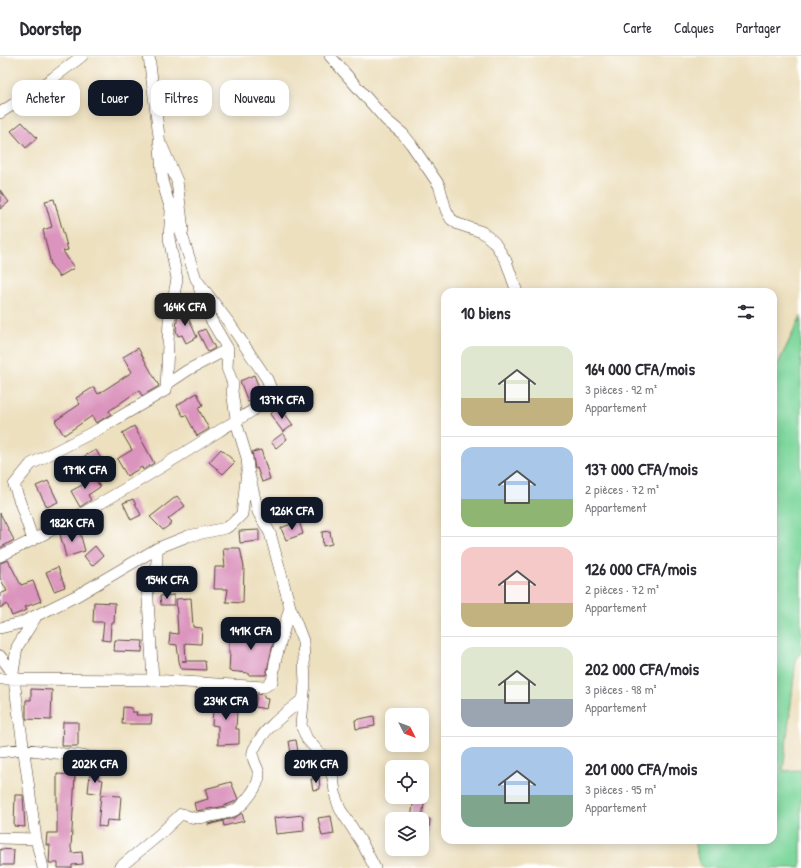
<!DOCTYPE html>
<html lang="fr">
<meta charset="utf-8">
<style>
body{margin:0;font-family:"Patrick Hand",sans-serif;background:#f7f7f7;color:#2b2b33;height:100vh;display:flex;flex-direction:column;font-size:15px;white-space:nowrap}
*{box-sizing:border-box;margin:0}
p{font-size:13px;color:#7c7c81}
.icon{flex:none;width:22px;height:22px;fill:none;stroke:currentColor;stroke-width:2;stroke-linecap:round;stroke-linejoin:round}
.map{position:relative;flex:1;overflow:hidden}
.panel{position:absolute;left:441px;top:232px;width:336px;height:556px;display:flex;flex-direction:column;background:#fff;border-radius:12px;box-shadow:0 2px 10px #0003}
.panel>*{flex:none}
.hud{position:absolute;left:12px;top:24px;width:369px;height:36px;display:flex;gap:8px}
.needle{width:26px;rotate:132deg}
.fabs{position:absolute;left:385px;top:652px;display:grid;gap:8px}
.fabs a{display:grid;place-items:center;width:44px;height:44px;border-radius:8px;background:#fff;box-shadow:0 2px 10px #0003;font-size:20px}
.price{position:absolute;translate:-50% -34px;padding:0 9px;border-radius:8px;background:#111827;color:#fff;font-size:13px;line-height:26px;filter:drop-shadow(0 1px 2px #0008)}
.price::after{content:'';position:absolute;left:50%;top:24px;width:12px;height:9px;margin-left:-6px;background:inherit;clip-path:polygon(0 0,100% 0,50% 100%)}
.price.selected{background:#222;color:#fff}
ul{padding:0;list-style:none}
li{display:flex;align-items:center;gap:12px;height:100px;padding:0 20px}
li+li{border-top:1px solid #e1e1e2}
li span{display:grid;place-items:center;flex:none;width:112px;height:80px;border-radius:12px;color:#555}
li>.icon{margin-inline-start:auto}
span .icon{width:48px;height:48px;fill:#fffc;stroke-width:1}
li b{font-size:17px}
h2{display:flex;justify-content:space-between;align-items:center;height:48px;padding:0 20px;font-size:17px}
.tag{padding:0 14px;border-radius:12px;background:#fff;box-shadow:0 2px 10px #0003;font-size:14px;line-height:36px}
.tag.selected{background:#111827;color:#fff}
header{display:flex;align-items:center;gap:24px;box-sizing:border-box;height:56px;padding:0 20px;background:#fff;border-bottom:1px solid #e1e1e2}
header strong{font-size:19px}
nav{display:flex;gap:22px;margin-inline-start:auto;font-size:14px}
.map>svg:first-child{display:block}
</style>
<header>
<strong>Doorstep</strong>
<nav><a>Carte</a><a>Calques</a><a>Partager</a></nav>
</header>
<div class="map">
<svg width="801" height="812" viewBox="0 0 801 812">
<rect width="100%" height="100%" fill="#fff"/>
<filter id="ink" filterUnits="userSpaceOnUse"><feTurbulence type="fractalNoise" baseFrequency=".025" numOctaves="2"/><feDisplacementMap in="SourceGraphic" scale="8" xChannelSelector="R" yChannelSelector="G"/><feConvolveMatrix kernelMatrix="1 2 1 2 8 2 1 2 1" color-interpolation-filters="sRGB"/></filter>
<filter id="wash" filterUnits="userSpaceOnUse"><feTurbulence type="fractalNoise" baseFrequency=".012" numOctaves="4" result="noise"/><feDisplacementMap in="SourceGraphic" scale="16" xChannelSelector="R" yChannelSelector="G"/><feGaussianBlur stdDeviation="0.9" result="paint"/><feColorMatrix in="noise" values="0 0 0 0 0 0 0 0 0 0 0 0 0 0 0 0 0 1.4 0 .05"/><feComposite in="paint" operator="in"/></filter>
<g filter="url(#wash)">
<rect width="100%" height="100%" fill="#ede0bf"/>
<path fill="#7ed79c" stroke="#5c805d" d="M 801,260 L 801,596 L 796,604 L 783,715 L 801,714 L 801,812 L 704,812 L 699,808 L 694,784 L 773,784 L 773,318 Z"/>
<g id="blocks">
<path fill="#db94bd" d="M 22,66 L 37,82 L 26,92 L 11,75 Z
M 0,134 L 9,146 L 0,153 Z
M 54,143 L 68,194 L 63,195 L 74,212 L 59,221 L 51,209 L 43,174 L 52,171 L 45,145 Z
M 184,253 L 197,281 L 186,287 L 182,279 L 178,280 L 176,274 L 178,255 Z
M 205,273 L 215,292 L 208,296 L 198,276 Z
M 138,292 L 159,330 L 142,340 L 139,334 L 109,355 L 111,358 L 96,367 L 92,360 L 64,379 L 55,365 L 80,348 L 76,342 L 94,331 L 98,338 L 132,316 L 123,301 Z
M 254,319 L 262,339 L 248,346 L 240,325 Z
M 197,337 L 203,349 L 198,352 L 209,373 L 197,380 L 186,359 L 183,360 L 177,349 Z
M 280,351 L 293,369 L 283,376 L 270,358 Z
M 134,370 L 154,407 L 143,414 L 142,411 L 127,420 L 117,403 L 132,394 L 122,377 Z
M 283,377 L 287,383 L 276,392 L 271,386 Z
M 221,393 L 235,406 L 223,418 L 209,406 Z
M 96,394 L 104,408 L 87,417 L 79,403 Z
M 261,394 L 270,423 L 262,426 L 257,412 L 255,413 L 252,396 Z
M 92,418 L 100,431 L 88,439 L 91,444 L 80,451 L 71,435 L 84,428 L 82,424 Z
M 48,425 L 58,446 L 47,451 L 36,430 Z
M 177,440 L 185,450 L 168,463 L 172,467 L 163,474 L 150,461 Z
M 133,443 L 141,459 L 131,464 L 123,447 Z
M 0,457 L 14,484 L 0,492 Z
M 299,465 L 303,478 L 286,484 L 281,472 Z
M 79,473 L 85,495 L 66,501 L 60,478 Z
M 259,474 L 259,485 L 240,487 L 239,475 Z
M 330,475 L 332,488 L 323,490 L 322,476 Z
M 95,490 L 103,500 L 92,510 L 84,500 Z
M 223,492 L 240,492 L 244,511 L 243,547 L 226,546 L 228,533 L 214,533 L 215,511 L 225,511 Z
M 8,504 L 21,529 L 33,525 L 41,545 L 25,551 L 27,554 L 12,560 L 7,548 L 0,552 L 0,538 L 7,535 L 0,522 L 0,507 Z
M 58,511 L 65,531 L 54,535 L 46,516 Z
M 174,539 L 174,549 L 161,549 L 160,540 Z
M 191,542 L 193,571 L 202,572 L 201,588 L 185,587 L 186,605 L 182,605 L 205,605 L 206,614 L 181,613 L 179,605 L 177,589 L 169,588 L 170,577 L 178,578 L 176,543 Z
M 94,546 L 115,547 L 114,567 L 111,567 L 110,585 L 102,584 L 104,566 L 93,566 Z
M 262,573 L 274,574 L 274,584 L 266,619 L 248,619 L 248,617 L 229,615 L 230,598 L 229,598 L 229,575 Z
M 115,584 L 143,585 L 142,596 L 114,595 Z
M 31,633 L 52,634 L 51,664 L 26,663 L 26,644 L 31,644 Z
M 257,638 L 264,639 L 264,642 L 268,643 L 266,653 L 255,651 Z
M 218,639 L 232,639 L 231,654 L 237,655 L 236,673 L 239,673 L 239,688 L 218,689 L 218,670 L 212,669 L 213,652 L 218,652 Z
M 123,651 L 132,652 L 132,656 L 137,656 L 136,659 L 152,659 L 151,668 L 122,668 Z
M 374,660 L 375,670 L 356,673 L 355,664 Z
M 63,666 L 78,666 L 78,690 L 62,690 Z
M 296,684 L 298,696 L 291,698 L 289,685 Z
M 90,717 L 98,718 L 98,723 L 103,724 L 101,738 L 88,736 Z
M 57,718 L 75,719 L 71,792 L 72,797 L 82,796 L 83,808 L 72,809 L 72,812 L 58,812 L 58,807 L 49,807 L 50,789 L 46,789 L 47,777 L 57,777 Z
M 319,722 L 320,733 L 313,734 L 311,723 Z
M 231,726 L 238,743 L 234,746 L 221,751 L 196,755 L 194,747 L 208,743 L 205,733 Z
M 15,739 L 23,739 L 25,771 L 14,770 Z
M 101,739 L 121,740 L 119,765 L 107,764 L 106,771 L 98,770 Z
M 414,741 L 425,741 L 422,762 L 430,763 L 428,786 L 422,786 L 422,763 L 411,763 Z
M 242,757 L 244,765 L 224,770 L 223,765 L 208,769 L 208,768 L 234,762 Z
M 303,759 L 304,775 L 276,778 L 274,762 Z
M 331,760 L 334,778 L 322,780 L 318,762 Z
M 0,793 L 14,794 L 13,809 L 0,809 Z"/>
</g>
</g>
<g filter="url(#ink)">
<use href="#blocks" fill-opacity="0" stroke="#564536" stroke-width="1"/>
<g fill="none" stroke-linecap="round" stroke-linejoin="round">
<defs>
<path id="street" d="M 330,0 L 386,64 L 403,78 L 411,88 L 439,129 L 446,154 L 451,163 L 458,168 L 482,176 L 494,186 L 506,205 L 517,236
M 0,57 L 53,22 L 82,0
M 162,90 L 177,125 L 183,174
M 199,231 L 211,264 L 228,293 L 227,312 L 233,328 L 232,335 L 237,369 L 247,402 L 248,413 L 258,456 L 270,477 L 290,551 L 303,585 L 305,626 L 301,669 L 307,683 L 326,704 L 333,722 L 336,742 L 340,753 L 362,787 L 375,812
M 166,334 L 169,265 L 177,223 L 169,182 L 171,156
M 33,484 L 14,429 L 31,408 L 99,373 L 166,334 L 167,328 L 188,314 L 228,293
M 0,500 C 76,464 148,420 219,375 C 230,368 268,347 273,338 L 267,323 L 230,268 L 196,223 L 182,179 L 171,154 L 163,128 L 159,80 L 149,0
M 0,572 L 21,567 L 78,539 L 158,492 L 188,480 L 226,472 L 232,468 L 242,458 L 247,415
M 0,600 L 13,617
M 0,623 L 153,624 L 264,631 L 272,626 L 275,606 L 290,551
M 153,624 L 147,528 L 157,507 L 157,494
M 0,696 L 22,693 L 99,702
M 0,782 L 36,783 L 43,812
M 36,783 L 13,617 L 17,591 L 37,559
M 119,812 L 160,778 L 181,758 C 186,759 191,762 196,762 C 202,762 230,757 235,754 C 244,749 259,730 259,719 C 259,711 249,702 254,693 C 264,672 285,658 303,643"/>
</defs>
<use href="#street" stroke="#564536" stroke-width="12"/>
<use href="#street" stroke="#fff" stroke-width="11"/>
</g>
</g>
</svg>
<div class="fabs">
<a><svg class="needle" viewBox="-14 -14 28 28"><path d="M0-13l5 13h-10z" fill="#e53935"/><path d="M0 13l5-13h-10z" fill="#7c7c81"/></svg></a>
<a><svg class="icon" aria-label="locate" viewBox="0 0 24 24"><circle cx="12" cy="12" r="6"/><path d="M12 2v4M12 18v4M2 12h4M18 12h4"/></svg></a>
<a><svg class="icon" aria-label="layers" viewBox="0 0 24 24"><path d="M12 4l9 5-9 5-9-5zM3 14l9 5 9-5"/></svg></a>
</div>
<b class="price selected" style="left:185px;top:271px">164K CFA</b>
<b class="price" style="left:282px;top:364px">137K CFA</b>
<b class="price" style="left:85px;top:434px">171K CFA</b>
<b class="price" style="left:292px;top:475px">126K CFA</b>
<b class="price" style="left:72px;top:487px">182K CFA</b>
<b class="price" style="left:167px;top:544px">154K CFA</b>
<b class="price" style="left:251px;top:595px">141K CFA</b>
<b class="price" style="left:226px;top:665px">234K CFA</b>
<b class="price" style="left:95px;top:728px">202K CFA</b>
<b class="price" style="left:316px;top:728px">201K CFA</b>
<div class="hud">
<a class="tag">Acheter</a>
<a class="tag selected">Louer</a>
<a class="tag">Filtres</a>
<a class="tag">Nouveau</a>
</div>
<section class="panel">
<h2>10 biens<svg class="icon" aria-label="filters" viewBox="0 0 24 24"><path d="M4 7h16M4 17h16"/><circle cx="9" cy="7" r="2"/><circle cx="15" cy="17" r="2"/></svg></h2>
<ul>
<li><span style="background:linear-gradient(#dfe7d0 65%,#c2b280 0)"><svg class="icon" aria-label="home" viewBox="0 0 24 24"><path d="M3 11l9-7 9 7M6 9v11h12V9"/></svg></span><div><b>164 000 CFA/mois</b><p>3 pièces · 92 m²</p><p>Appartement</p></div></li>
<li><span style="background:linear-gradient(#a9c7e8 65%,#8fb573 0)"><svg class="icon" aria-label="home" viewBox="0 0 24 24"><path d="M3 11l9-7 9 7M6 9v11h12V9"/></svg></span><div><b>137 000 CFA/mois</b><p>2 pièces · 72 m²</p><p>Appartement</p></div></li>
<li><span style="background:linear-gradient(#f6c9c9 70%,#c2b280 0)"><svg class="icon" aria-label="home" viewBox="0 0 24 24"><path d="M3 11l9-7 9 7M6 9v11h12V9"/></svg></span><div><b>126 000 CFA/mois</b><p>2 pièces · 72 m²</p><p>Appartement</p></div></li>
<li><span style="background:linear-gradient(#dfe7d0 65%,#9aa5b1 0)"><svg class="icon" aria-label="home" viewBox="0 0 24 24"><path d="M3 11l9-7 9 7M6 9v11h12V9"/></svg></span><div><b>202 000 CFA/mois</b><p>3 pièces · 98 m²</p><p>Appartement</p></div></li>
<li><span style="background:linear-gradient(#a9c7e8 60%,#7fa58c 0)"><svg class="icon" aria-label="home" viewBox="0 0 24 24"><path d="M3 11l9-7 9 7M6 9v11h12V9"/></svg></span><div><b>201 000 CFA/mois</b><p>3 pièces · 95 m²</p><p>Appartement</p></div></li>
</ul>
</section>
</div>
